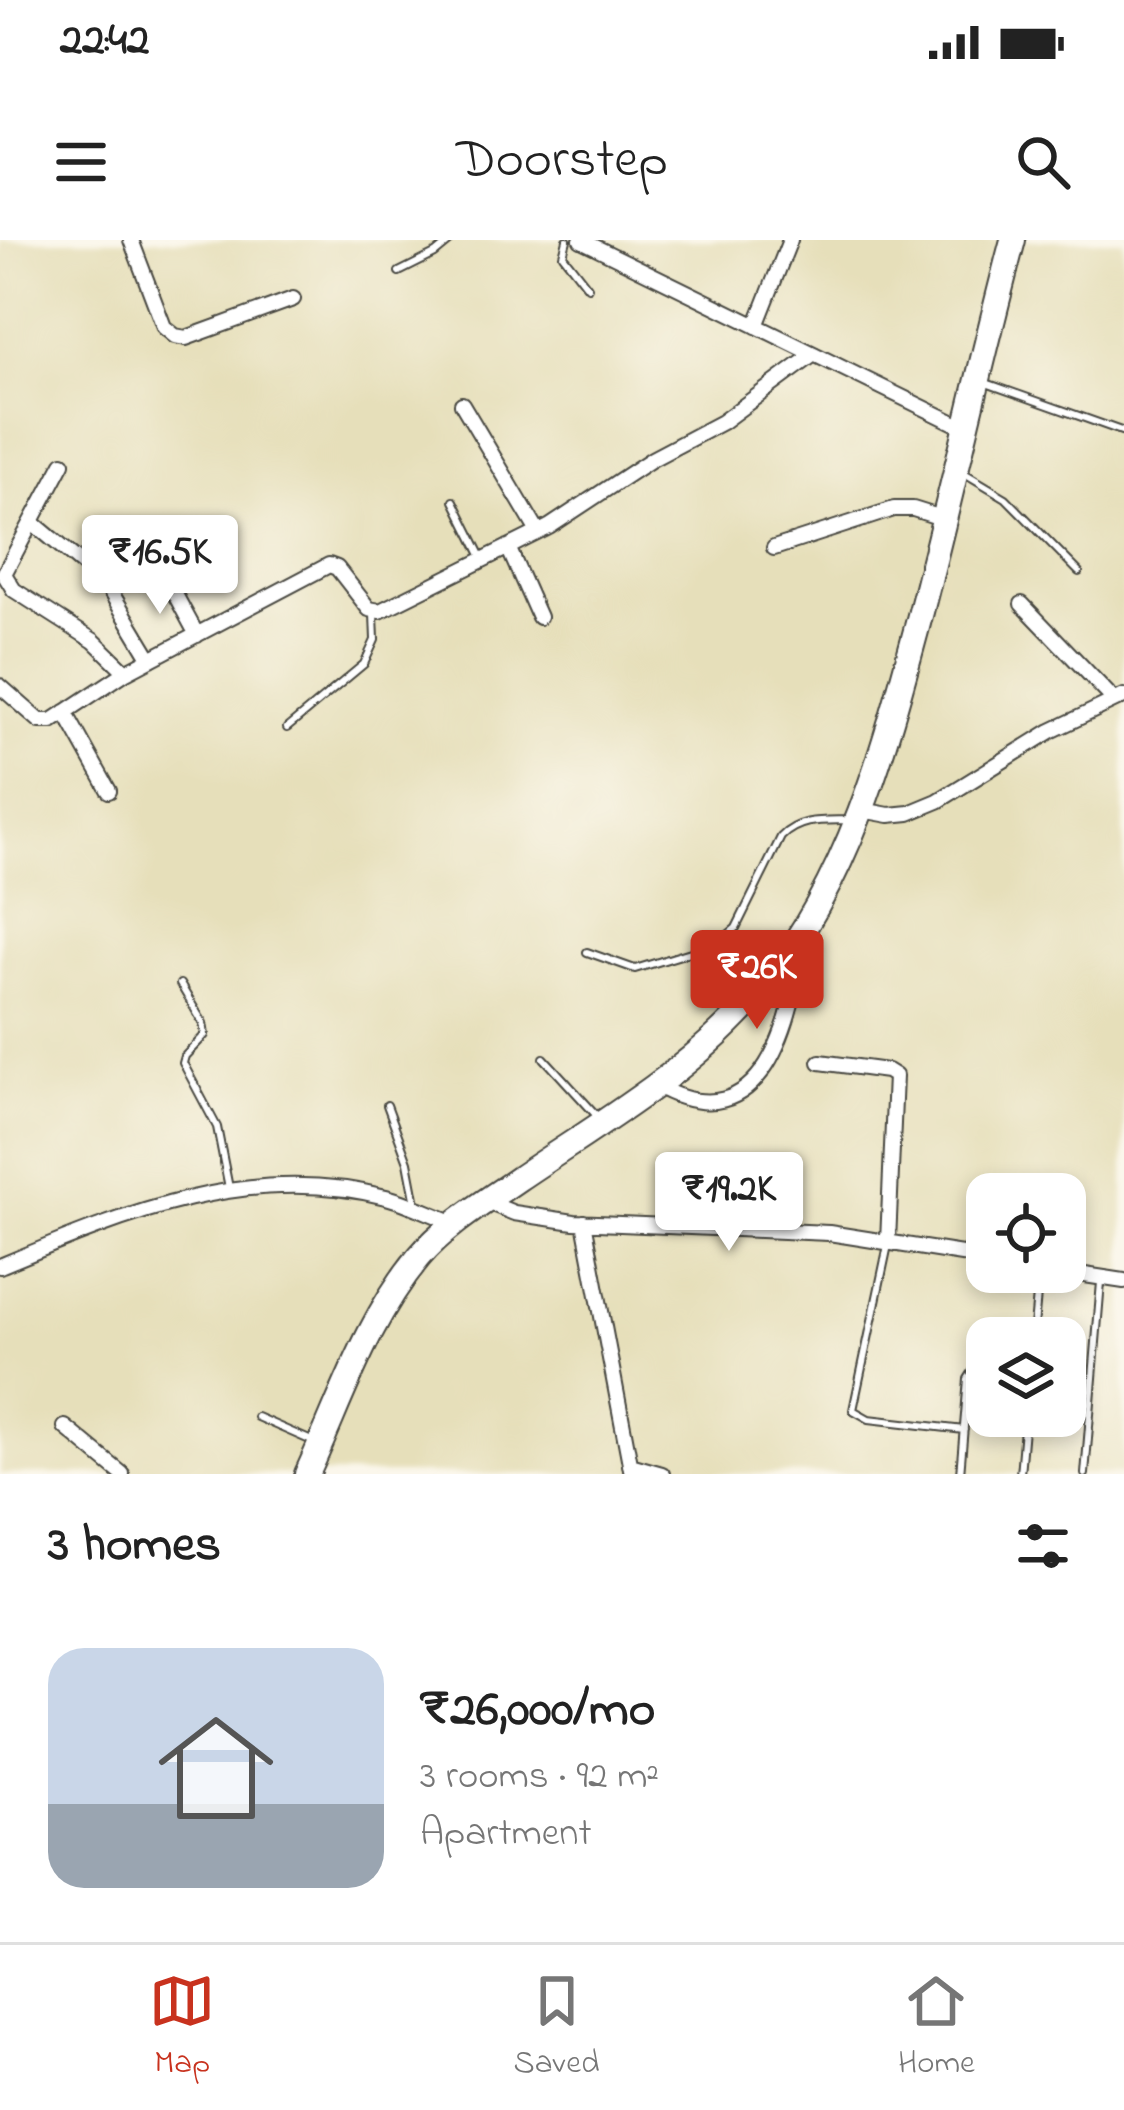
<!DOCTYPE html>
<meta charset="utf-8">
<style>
body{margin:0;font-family:"Indie Flower",sans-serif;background:#f2f2f2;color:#222;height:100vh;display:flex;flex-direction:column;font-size:45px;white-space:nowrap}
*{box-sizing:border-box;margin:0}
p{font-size:39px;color:#767676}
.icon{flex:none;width:66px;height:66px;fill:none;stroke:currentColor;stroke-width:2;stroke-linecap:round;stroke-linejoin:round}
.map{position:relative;height:1234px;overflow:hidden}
.side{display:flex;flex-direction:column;background:#fff;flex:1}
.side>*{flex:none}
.fabs{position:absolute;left:966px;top:933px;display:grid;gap:24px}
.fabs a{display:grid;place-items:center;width:120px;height:120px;border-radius:24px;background:#fff;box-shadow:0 6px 18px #0003;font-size:60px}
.price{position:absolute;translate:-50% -102px;padding:0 27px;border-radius:12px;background:#fff;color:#222;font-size:39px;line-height:78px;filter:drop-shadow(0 3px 6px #0008)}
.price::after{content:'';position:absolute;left:50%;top:72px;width:36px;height:27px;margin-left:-18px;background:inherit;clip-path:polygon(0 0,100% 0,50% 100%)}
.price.on{background:#c8321e;color:#fff}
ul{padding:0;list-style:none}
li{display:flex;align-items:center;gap:36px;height:300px;padding:0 48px}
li+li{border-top:3px solid #e0e0e0}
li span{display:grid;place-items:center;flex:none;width:336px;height:240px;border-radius:36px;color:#555}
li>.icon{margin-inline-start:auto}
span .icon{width:144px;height:144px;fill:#fffc;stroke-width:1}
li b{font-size:51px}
h2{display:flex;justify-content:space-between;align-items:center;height:144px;padding:0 48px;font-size:51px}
.status{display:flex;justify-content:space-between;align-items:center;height:84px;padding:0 60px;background:#fff;direction:ltr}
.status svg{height:33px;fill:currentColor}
header{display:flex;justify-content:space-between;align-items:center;height:156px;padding:0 48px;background:#fff;font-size:54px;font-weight:600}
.menu{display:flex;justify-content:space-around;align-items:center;height:168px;border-top:3px solid #e0e0e0;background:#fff;font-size:33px;color:#767676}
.menu a{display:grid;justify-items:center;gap:6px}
.menu .on{color:#c8321e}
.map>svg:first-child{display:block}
</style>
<div class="status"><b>22:42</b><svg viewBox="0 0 49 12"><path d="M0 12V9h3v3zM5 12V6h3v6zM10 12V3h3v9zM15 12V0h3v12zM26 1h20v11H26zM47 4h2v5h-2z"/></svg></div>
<header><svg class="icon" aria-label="menu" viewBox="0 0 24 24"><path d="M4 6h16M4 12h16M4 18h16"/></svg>Doorstep<svg class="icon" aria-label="search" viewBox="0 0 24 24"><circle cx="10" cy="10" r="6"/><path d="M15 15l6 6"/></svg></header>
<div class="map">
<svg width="1124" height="1234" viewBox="0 0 1124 1234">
<rect width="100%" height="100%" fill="#fbf7ec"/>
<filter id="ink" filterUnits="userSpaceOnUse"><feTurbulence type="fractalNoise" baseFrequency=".00833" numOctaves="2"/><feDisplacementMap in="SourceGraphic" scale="24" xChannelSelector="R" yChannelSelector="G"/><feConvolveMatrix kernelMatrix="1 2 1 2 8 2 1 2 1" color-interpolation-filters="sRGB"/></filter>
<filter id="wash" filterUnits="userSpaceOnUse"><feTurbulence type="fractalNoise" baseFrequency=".004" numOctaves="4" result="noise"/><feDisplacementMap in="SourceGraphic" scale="48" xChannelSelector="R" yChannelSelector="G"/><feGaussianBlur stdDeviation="2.7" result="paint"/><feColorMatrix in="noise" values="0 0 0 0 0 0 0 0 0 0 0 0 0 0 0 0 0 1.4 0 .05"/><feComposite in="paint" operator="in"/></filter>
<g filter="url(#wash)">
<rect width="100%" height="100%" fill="#e6dfba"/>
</g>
<g filter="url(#ink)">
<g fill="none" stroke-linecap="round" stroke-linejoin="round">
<defs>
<path id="lane" d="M 567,0 L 563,15 L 588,47
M 399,32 L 435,14 L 452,0
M 986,143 L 1124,192
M 961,231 L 1006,258 L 1079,332
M 454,261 L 482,317
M 287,488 L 364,424 L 375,400 L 374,374
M 587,712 L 635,729 L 717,704 L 736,688 L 781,597 C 801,577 825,581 851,580
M 180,744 L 203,783 L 205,795 L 185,816 L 183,823 L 217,887 L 229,948
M 544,818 L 598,877
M 387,865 L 408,922 L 416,964
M 888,1005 L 853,1170 L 869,1179 L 964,1190
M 1033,1098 L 1039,1032
M 257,1177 L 314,1202
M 960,1234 L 968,1139 L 975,1128 L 987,1128
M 1020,1234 L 1025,1176
M 1085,1234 L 1101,1042"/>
<path id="street" d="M 131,0 L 164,87 L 175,96 L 186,98 L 293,59
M 581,0 L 967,189
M 756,86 L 790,0
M 462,164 L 538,292
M 63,223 L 4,334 L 14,350 L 94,401 L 126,432
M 32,282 L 106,344 L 151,419
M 508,307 L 539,377
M 774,308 L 894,269 L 913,269 L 945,279
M 165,336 L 197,395
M 1022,364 L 1114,460
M 0,446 L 40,481 L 52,481 L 126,432 L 329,325 L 337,328 L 369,369 L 380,371 L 549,287 L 652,219 L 722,182 L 814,114
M 65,472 L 109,551
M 862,570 L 889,575 L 909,573 L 938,561 L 1051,491 L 1124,456
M 820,822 L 887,831 L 895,836 L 888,1002
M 655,845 C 766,908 792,776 804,698
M 487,962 L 514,973 L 574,982 L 829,993 L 987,1018
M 584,982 L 632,1234
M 0,1026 C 125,974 248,922 386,957 C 410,963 432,975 456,983
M 1065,1032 L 1124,1041
M 65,1187 L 122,1234
M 630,1225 L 662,1234"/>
<path id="highway" d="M 307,1234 C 341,1161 366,1081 419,1017 C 445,986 485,962 518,939 C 605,880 700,826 766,743 C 849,639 883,513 917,387 C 951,258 979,128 1013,0"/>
</defs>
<use href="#lane" stroke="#474640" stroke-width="10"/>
<use href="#street" stroke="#474640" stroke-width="18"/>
<use href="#highway" stroke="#474640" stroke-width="28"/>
<use href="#lane" stroke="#fff" stroke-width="6"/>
<use href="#street" stroke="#fff" stroke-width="14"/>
<use href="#highway" stroke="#fff" stroke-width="24"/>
</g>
</g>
</svg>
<div class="fabs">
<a><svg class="icon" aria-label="locate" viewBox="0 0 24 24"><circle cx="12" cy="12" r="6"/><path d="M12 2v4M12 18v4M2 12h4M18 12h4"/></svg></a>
<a><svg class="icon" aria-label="layers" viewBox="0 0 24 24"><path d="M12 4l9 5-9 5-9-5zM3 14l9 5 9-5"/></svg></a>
</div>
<b class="price" style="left:160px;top:377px">₹16.5K</b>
<b class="price on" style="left:757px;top:792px">₹26K</b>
<b class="price" style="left:729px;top:1014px">₹19.2K</b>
</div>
<section class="side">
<h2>3 homes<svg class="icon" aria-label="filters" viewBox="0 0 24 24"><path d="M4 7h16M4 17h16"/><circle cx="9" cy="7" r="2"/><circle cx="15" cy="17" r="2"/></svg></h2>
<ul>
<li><span style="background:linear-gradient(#c9d6e8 65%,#9aa5b1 0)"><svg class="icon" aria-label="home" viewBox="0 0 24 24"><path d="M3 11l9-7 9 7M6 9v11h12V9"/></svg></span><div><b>₹26,000/mo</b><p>3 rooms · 92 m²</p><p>Apartment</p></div></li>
</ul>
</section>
<nav class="menu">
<a class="on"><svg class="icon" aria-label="map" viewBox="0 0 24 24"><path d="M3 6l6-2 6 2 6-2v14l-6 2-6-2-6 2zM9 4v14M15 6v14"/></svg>Map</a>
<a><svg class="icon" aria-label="saved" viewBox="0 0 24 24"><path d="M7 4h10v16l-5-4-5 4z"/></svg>Saved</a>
<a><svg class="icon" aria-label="home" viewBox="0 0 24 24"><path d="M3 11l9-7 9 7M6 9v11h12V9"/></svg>Home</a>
</nav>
